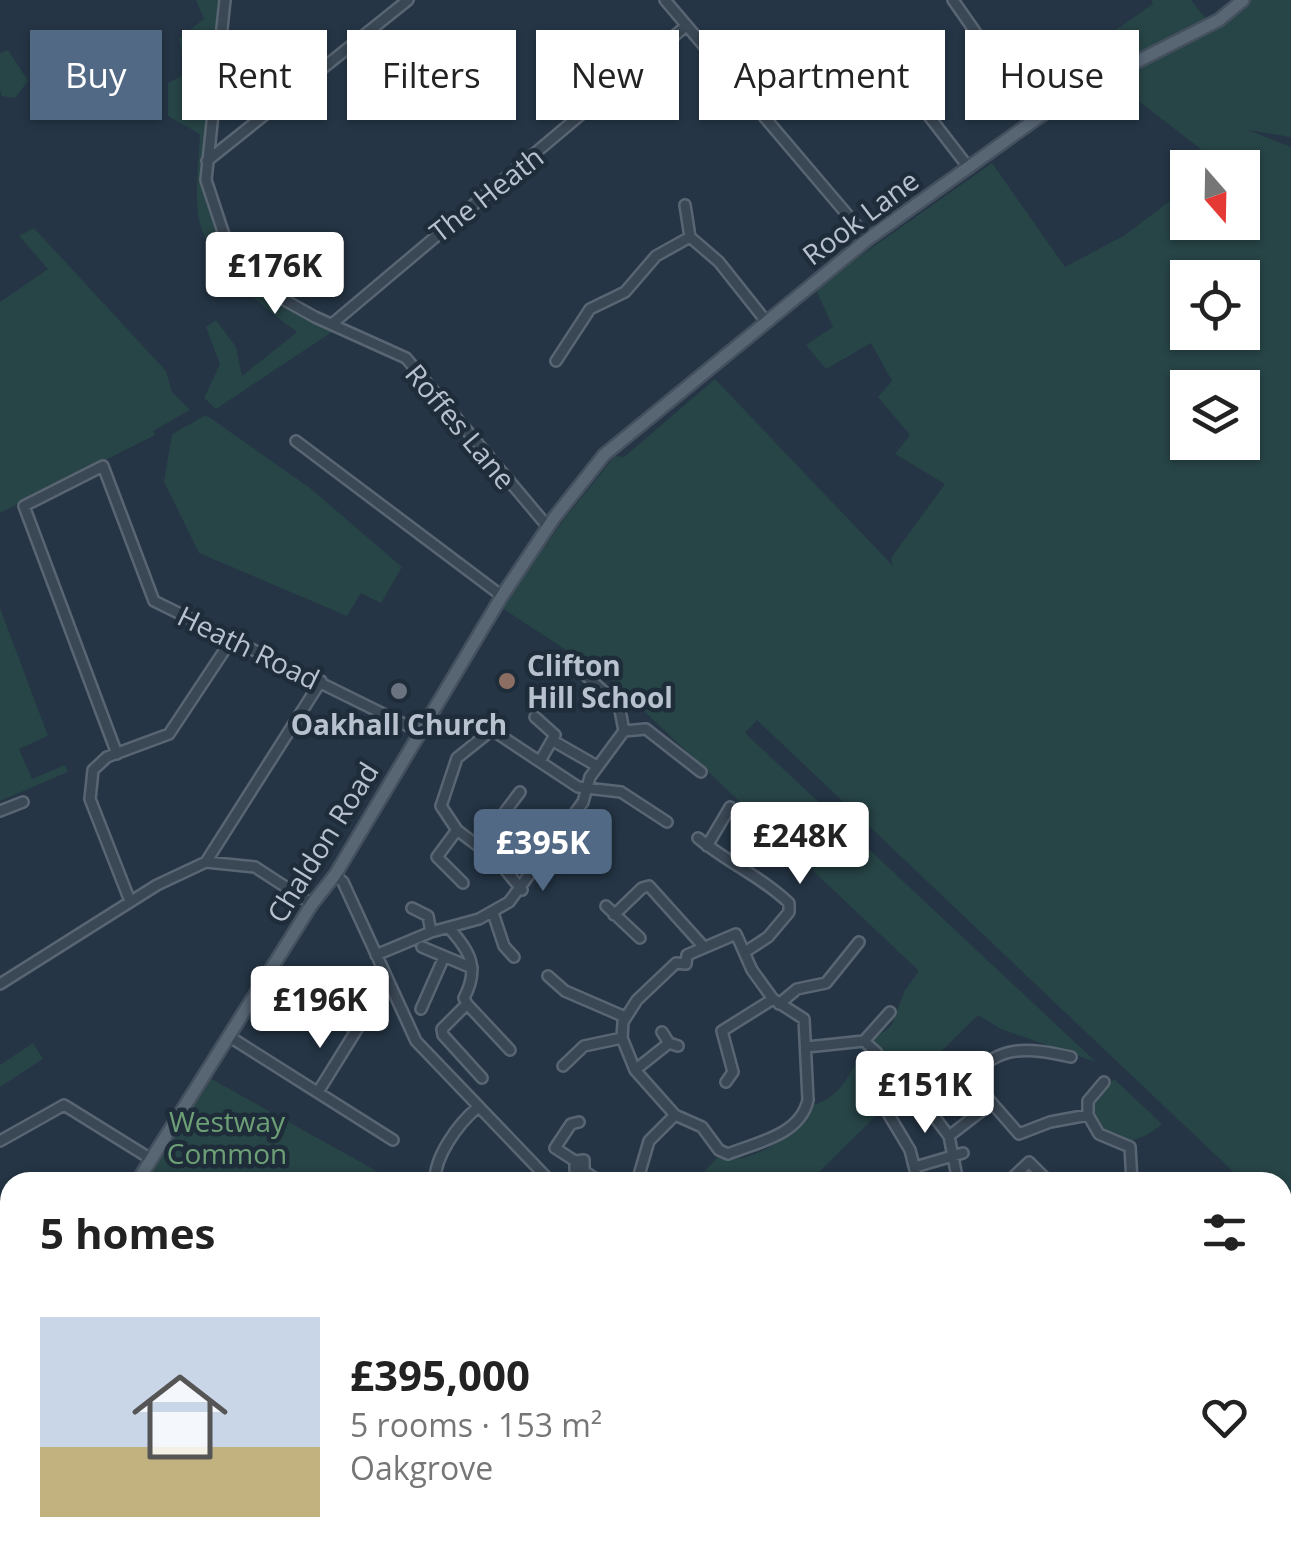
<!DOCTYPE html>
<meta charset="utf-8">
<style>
body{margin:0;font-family:"Open Sans",sans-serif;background:#f2f2f2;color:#222;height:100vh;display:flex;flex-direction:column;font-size:38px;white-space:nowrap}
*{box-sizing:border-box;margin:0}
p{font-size:32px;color:#767676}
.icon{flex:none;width:55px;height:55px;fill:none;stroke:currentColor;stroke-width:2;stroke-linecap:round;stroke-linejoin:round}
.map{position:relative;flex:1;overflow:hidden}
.side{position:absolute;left:0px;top:1172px;width:1292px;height:392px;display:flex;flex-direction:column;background:#fff;border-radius:30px 30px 0 0;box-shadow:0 2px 8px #0004}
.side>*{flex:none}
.hud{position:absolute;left:30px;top:30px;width:1232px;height:90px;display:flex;gap:20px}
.needle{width:65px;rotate:160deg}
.tools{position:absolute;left:1170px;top:150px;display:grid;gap:20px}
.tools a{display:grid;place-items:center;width:90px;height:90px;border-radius:0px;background:#fff;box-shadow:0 2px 8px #0004;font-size:50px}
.price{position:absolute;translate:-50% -85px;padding:0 22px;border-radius:10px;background:#fff;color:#222;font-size:32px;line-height:65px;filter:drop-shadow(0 2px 5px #0008)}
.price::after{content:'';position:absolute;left:50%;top:60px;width:30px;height:22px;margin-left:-15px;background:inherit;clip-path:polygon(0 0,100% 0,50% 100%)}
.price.selected{background:#526985;color:#fff}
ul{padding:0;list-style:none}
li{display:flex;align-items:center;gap:30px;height:250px;padding:0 40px}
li+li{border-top:2px solid #e0e0e0}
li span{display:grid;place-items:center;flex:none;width:280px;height:200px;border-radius:0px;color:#555}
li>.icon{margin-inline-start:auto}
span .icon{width:120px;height:120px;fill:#fffc;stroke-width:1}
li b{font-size:42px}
h2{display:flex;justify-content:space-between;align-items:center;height:120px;padding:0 40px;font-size:42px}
.tag{padding:0 35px;border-radius:0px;background:#fff;box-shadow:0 2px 8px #0004;font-size:35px;line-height:90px}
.tag.selected{background:#526985;color:#fff}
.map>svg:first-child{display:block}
</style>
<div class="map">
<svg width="1291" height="1564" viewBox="0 0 1291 1564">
<rect width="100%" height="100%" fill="#253545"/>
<path fill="#274446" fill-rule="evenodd" d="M 196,0 L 219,0 C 211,79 181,212 241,275 C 267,302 301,314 332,332 L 216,409 L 204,398 L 220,364 L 206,327 L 216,320 L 236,347 L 242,376 L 297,332 C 260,304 204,263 198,213 C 195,188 199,159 200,134 L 168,116 L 168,83 L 186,74 L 179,38 L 204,19 Z
M 1151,0 L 1191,0 L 1215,30 L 1247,0 L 1291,0 L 1291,137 L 1248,130 L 1291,147 L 1291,1258 L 1283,1242 L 1282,1182 L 1244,1182 L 757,720 L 745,733 L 1096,1062 L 1001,1029 L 978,1015 L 809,1182 L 694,1182 L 718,1157 C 746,1168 801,1134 813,1105 C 845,1095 847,1073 866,1049 L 874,1056 L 871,1041 L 891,1026 L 905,990 L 919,971 L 609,678 L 502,608 L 564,519 L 615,456 L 624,457 L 715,379 L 893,566 L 891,558 L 945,484 L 895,454 L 910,435 L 878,397 L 892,381 L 871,343 L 826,369 L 806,345 L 833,327 L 815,288 L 992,163 L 1065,267 L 1125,235 L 1187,188 L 1188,222 L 1242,222 L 1242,168 L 1188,168 L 1187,184 L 1175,167 L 1202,150 L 1118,85 L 1084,52 L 1153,4 ZM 1188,278 L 1242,278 L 1242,332 L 1188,332 ZM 1188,388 L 1242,388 L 1242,442 L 1188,442 Z
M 8,50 L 28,81 L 15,98 L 2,96 L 0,91 L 0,53 Z
M 34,228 L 166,371 L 172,392 L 190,410 L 153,431 L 155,435 L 0,513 L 0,302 L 48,269 L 19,236 Z
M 206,415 L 310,488 L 402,567 L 381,603 L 361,593 L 347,616 L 199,553 L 164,482 L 172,434 Z
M 0,608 L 48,736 L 19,749 L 32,779 L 65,765 L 68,772 L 0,801 Z
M 33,1043 L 43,1059 L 0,1087 L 0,1065 Z
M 210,1078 L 396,1182 L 145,1182 Z
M 1114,1079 L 1162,1124 C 1131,1151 1102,1146 1092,1104 Z
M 1106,1555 L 1242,1555 L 1236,1564 L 1114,1564 Z"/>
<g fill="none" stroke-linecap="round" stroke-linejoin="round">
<defs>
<path id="minor" d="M 225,0 L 206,180 L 233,262 L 272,293 L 315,317 L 406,358 L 548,527
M 665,0 L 868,239
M 953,0 L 1036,119
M 922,107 L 969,168
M 207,161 L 408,0
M 685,205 L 690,237
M 332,324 L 686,26
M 556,361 L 590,309 L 625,292 L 656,256 L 690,237 L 719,262 L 765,320
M 296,441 L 502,596
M 575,666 L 619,705 L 624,731 L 646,729 L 701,772
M 535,717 L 555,735 L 540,761
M 555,742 L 597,766
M 117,754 L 24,506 L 103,466 L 154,601 L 420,732
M 0,811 L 23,802
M 457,830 L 437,857 L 463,883
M 698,838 C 728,863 762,877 789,903 L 789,912 L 768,937 L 745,952
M 480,845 L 520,792
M 707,846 L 730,807
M 206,862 L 321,681
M 335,875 L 343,882 L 416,1041 L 551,1182
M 522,890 L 499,862 L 457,830 L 441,806 L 457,758 L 492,730 L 578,787 L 621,792 L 667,822
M 130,901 L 90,799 L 93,770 L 107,757 L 169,734 L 232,639
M 606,906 L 640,938
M 412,908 L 428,916 L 431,932
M 493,913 L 504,946 L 514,957
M 614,915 L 642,888 L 649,886 L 703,946
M 449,928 C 470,951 480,968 464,998 L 467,1004 L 510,1050
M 736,934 L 752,970 L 773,999 L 804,1019 L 808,1100 C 800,1135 758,1142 728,1154 L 719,1150 L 702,1127 L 675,1115 L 635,1070 L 622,1038 L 623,1022 L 637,1000 L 676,963 L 686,964 L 687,955 Z
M 422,947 L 472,968
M 376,955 L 431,932 L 479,919 L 509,902 L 583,802 L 590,777 L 624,731
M 270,973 L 355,1029
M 548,976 L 565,991 L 625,1017
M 0,984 L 157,885 L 206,862 L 255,867 L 312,904
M 467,1004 L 442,1029 L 443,1035 L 482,1078
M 779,1004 L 797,989 L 826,983 L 859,942
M 421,1009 L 444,957
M 662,1032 L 669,1043 L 678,1046
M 230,1037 L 393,1140
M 864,1041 L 877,1053
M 807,1047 L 864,1041 L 890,1012
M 563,1066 L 584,1046 L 622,1038
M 635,1070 L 669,1043
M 971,1079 C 998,1043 1030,1048 1071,1057
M 726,1082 L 733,1072 L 722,1031 L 773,999
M 318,1092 L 387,981
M 923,1102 L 949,1136 L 958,1182
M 1088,1115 L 1088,1101 L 1104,1082
M 579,1122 L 571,1124 L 555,1148 L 575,1161 L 584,1160 L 584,1171
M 949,1136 L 984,1109
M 0,1141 L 64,1105 L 151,1159
M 575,1161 L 575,1170 L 584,1171 L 600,1182
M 915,1167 L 963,1153
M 435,1182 C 434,1157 458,1124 477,1108
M 637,1182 L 649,1141 L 675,1115
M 844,1182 L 848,1179
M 918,1182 L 910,1150 L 889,1115 L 914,1089 L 947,1072 L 971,1079 L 1019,1134 L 1050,1122 L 1088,1115 L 1099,1134 L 1130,1147 L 1132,1182
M 1008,1182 L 1029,1162 L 1049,1182
M 1282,1334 L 1287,1329 L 1291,1333
M 1282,1371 L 1291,1361
M 1282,1385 L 1291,1395
M 1282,1460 L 1291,1469
M 120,1555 L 126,1564
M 220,1555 L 226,1564
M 604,1555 L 633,1564
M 851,1555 L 859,1564
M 918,1555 L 928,1564
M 1099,1555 L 1107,1564
M 1278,1555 L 1291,1564
M 402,1564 L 402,1555
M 508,1564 L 509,1555
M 745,1564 L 752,1555
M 937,1564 L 946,1555
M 1240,1564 L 1247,1555"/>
<path id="major" d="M 137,1182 L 312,904 L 335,875 L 502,596 L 554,518 L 604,455 L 868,239 L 1036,119 L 1081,90 L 1219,20 L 1243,0
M 0,1387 L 10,1380"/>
</defs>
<use href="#minor" stroke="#596572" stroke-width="14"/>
<use href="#major" stroke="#44505e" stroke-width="16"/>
<use href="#minor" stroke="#3a4754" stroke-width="9"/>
<use href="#major" stroke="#586674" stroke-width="11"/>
</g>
<circle fill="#8d6e63" stroke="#1f2c3a" stroke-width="4" cx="507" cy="681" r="10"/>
<circle fill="#6b7280" stroke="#1f2c3a" stroke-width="4" cx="399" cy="691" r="10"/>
<g text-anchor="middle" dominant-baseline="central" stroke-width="9" stroke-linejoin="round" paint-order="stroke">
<g font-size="28" fill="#b8c2ce" stroke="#1f2c3a">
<text transform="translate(486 194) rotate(-38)">The Heath</text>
<text transform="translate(860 217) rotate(-37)">Rook Lane</text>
<text transform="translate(461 426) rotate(50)">Roffes Lane</text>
<text transform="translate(249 647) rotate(26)">Heath Road</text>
<text transform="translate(322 842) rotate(-58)">Chaldon Road</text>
</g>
<g font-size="28" font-weight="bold" fill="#b8c2ce" stroke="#1f2c3a" text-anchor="start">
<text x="527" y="665">Clifton<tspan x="527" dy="32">Hill School</tspan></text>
<text x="399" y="724" text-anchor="middle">Oakhall Church</text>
</g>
<g font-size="28" fill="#6da076" stroke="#1f2c3a">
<text x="227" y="1121">Westway<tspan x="227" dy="32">Common</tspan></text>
</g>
</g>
</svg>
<div class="tools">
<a><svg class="needle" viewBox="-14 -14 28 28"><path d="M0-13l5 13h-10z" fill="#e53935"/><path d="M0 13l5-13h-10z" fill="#767676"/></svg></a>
<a><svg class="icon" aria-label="locate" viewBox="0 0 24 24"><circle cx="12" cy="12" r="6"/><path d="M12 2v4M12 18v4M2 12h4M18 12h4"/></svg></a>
<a><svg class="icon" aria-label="layers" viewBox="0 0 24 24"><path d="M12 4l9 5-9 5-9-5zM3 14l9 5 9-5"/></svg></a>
</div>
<b class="price" style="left:275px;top:317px">£176K</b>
<b class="price" style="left:800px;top:887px">£248K</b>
<b class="price selected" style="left:543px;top:894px">£395K</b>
<b class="price" style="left:320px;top:1051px">£196K</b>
<b class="price" style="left:925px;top:1136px">£151K</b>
<div class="hud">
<a class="tag selected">Buy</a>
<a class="tag">Rent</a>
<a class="tag">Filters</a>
<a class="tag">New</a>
<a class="tag">Apartment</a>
<a class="tag">House</a>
</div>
<section class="side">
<h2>5 homes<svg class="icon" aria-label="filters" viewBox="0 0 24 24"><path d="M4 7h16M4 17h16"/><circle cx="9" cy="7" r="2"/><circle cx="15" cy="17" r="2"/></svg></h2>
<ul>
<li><span style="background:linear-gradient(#c9d6e8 65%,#c2b280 0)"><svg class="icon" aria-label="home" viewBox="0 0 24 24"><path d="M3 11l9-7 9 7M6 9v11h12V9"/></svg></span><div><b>£395,000</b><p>5 rooms · 153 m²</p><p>Oakgrove</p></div><svg class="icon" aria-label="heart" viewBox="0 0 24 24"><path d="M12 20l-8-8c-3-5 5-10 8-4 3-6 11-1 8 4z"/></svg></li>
</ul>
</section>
</div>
